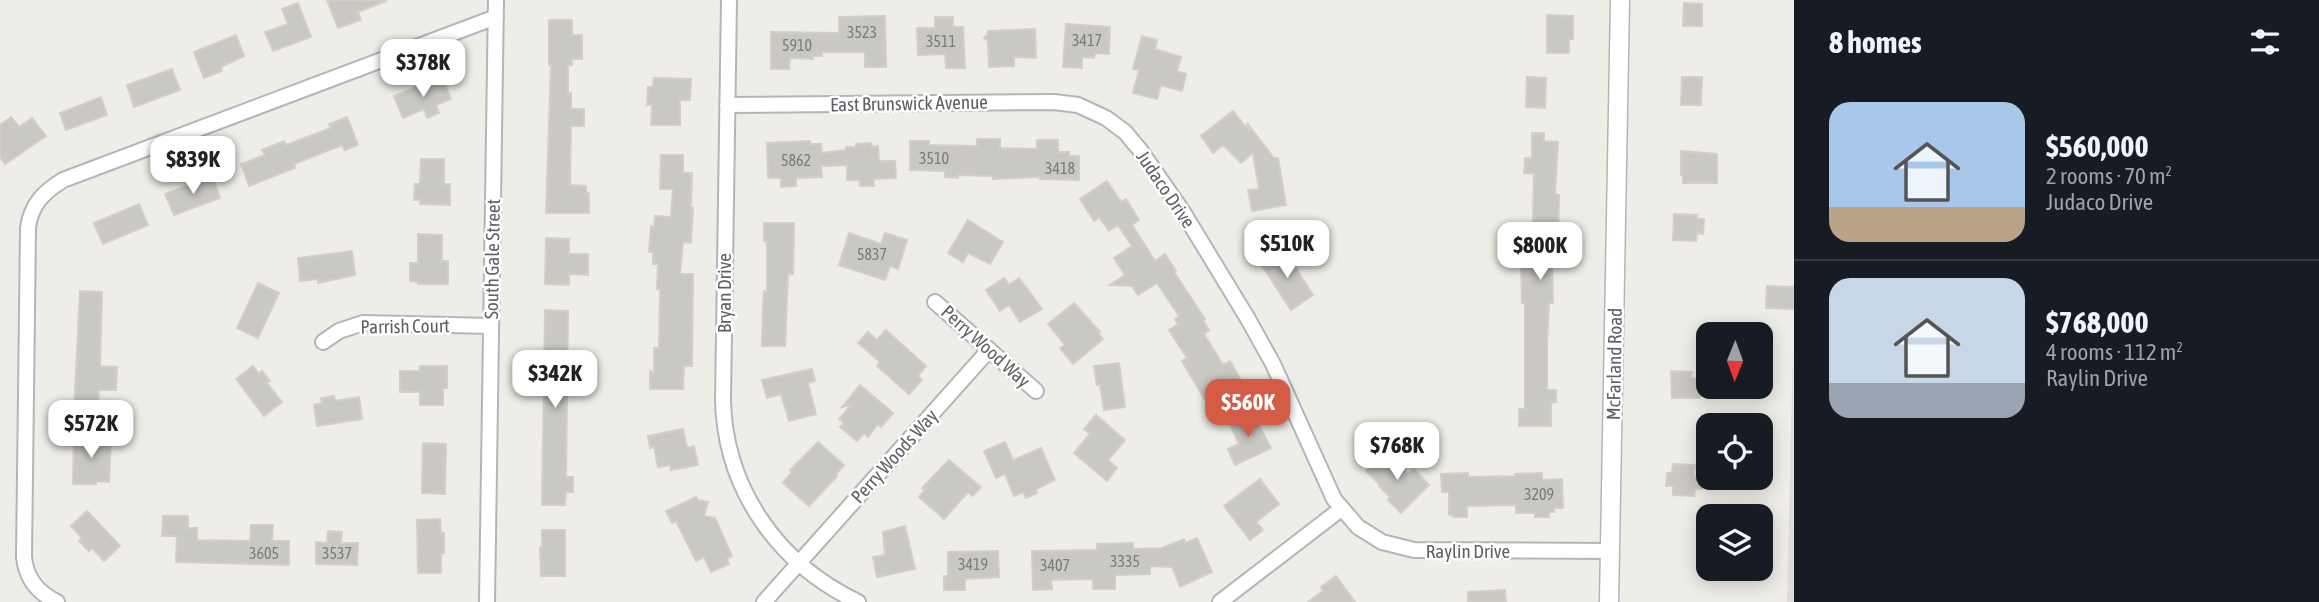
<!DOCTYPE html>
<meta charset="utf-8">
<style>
body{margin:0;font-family:"Asap Condensed",sans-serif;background:#242831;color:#f1f3f6;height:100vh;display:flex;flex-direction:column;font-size:26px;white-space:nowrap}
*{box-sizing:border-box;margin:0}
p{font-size:23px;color:#9ea1a6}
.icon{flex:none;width:38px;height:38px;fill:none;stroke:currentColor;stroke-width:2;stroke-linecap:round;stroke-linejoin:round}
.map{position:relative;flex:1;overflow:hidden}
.drawer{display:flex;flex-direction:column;background:#171b24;width:525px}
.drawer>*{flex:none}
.needle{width:46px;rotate:181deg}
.tools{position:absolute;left:1696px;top:322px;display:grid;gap:14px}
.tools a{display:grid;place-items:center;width:77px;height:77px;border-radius:14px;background:#171b24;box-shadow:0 4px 18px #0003;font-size:35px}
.price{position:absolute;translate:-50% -60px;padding:0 16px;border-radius:14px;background:#fff;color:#222;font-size:23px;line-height:46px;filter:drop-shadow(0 2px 4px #0008)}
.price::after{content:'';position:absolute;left:50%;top:42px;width:21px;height:16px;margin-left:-10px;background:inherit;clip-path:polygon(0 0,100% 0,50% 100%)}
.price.selected{background:#d45c47;color:#fff}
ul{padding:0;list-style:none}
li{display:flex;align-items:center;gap:21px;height:175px;padding:0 35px}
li+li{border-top:2px solid #363941}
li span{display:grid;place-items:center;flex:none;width:196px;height:140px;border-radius:21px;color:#555}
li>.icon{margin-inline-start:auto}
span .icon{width:84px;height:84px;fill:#fffc;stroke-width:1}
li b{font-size:30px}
h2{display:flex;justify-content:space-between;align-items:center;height:84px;padding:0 35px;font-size:30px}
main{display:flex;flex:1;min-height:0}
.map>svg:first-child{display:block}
</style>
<main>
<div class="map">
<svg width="1794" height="602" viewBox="0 0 1794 602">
<rect width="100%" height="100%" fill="#eeede7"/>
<path fill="#dedcd5" d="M 1793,347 L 1794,602 L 1787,602 Z"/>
<path fill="#cac8c3" stroke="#d2cfc6" stroke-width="2" d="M 327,0 L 386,0 L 386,1 L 358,12 L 361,20 L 338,28 Z
M 298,3 L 311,37 L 273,51 L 265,32 L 288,24 L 282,9 Z
M 1684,3 L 1702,4 L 1702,26 L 1683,26 Z
M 1547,15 L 1573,16 L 1573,39 L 1569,39 L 1569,53 L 1547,53 Z
M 885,16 L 886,67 L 865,67 L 865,52 L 822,52 L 822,56 L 813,56 L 813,59 L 790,58 L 789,69 L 771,69 L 771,32 L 839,33 L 839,17 Z
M 935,17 L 953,17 L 953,27 L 963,27 L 965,68 L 946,68 L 945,54 L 918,55 L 917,28 L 935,28 Z
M 549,20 L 572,20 L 572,35 L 582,35 L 582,59 L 572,59 L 572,65 L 568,65 L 568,93 L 571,93 L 571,109 L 584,109 L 584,126 L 571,126 L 570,185 L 586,186 L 586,194 L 589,193 L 589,213 L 546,213 L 551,65 L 549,65 Z
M 1066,24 L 1110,27 L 1109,54 L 1095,53 L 1094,58 L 1082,57 L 1082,68 L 1063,67 Z
M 1035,29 L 1036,58 L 1014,57 L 1014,66 L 989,67 L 988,41 L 984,38 L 988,34 L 988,31 Z
M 236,35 L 244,56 L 221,67 L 222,71 L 204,78 L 194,52 Z
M 1142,36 L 1157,40 L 1155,49 L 1181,57 L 1177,71 L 1186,74 L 1182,91 L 1161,85 L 1157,99 L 1133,93 L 1139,70 L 1133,69 Z
M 172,69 L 180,90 L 134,107 L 127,85 Z
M 442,77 L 451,99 L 436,105 L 439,113 L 427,118 L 424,109 L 403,118 L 394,96 Z
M 1527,77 L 1546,78 L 1545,108 L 1526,107 Z
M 1682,77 L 1702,77 L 1701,105 L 1681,105 Z
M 654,78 L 691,79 L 690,100 L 680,100 L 680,125 L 651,125 L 652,105 L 647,105 L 648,87 L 653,87 Z
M 101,97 L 107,115 L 66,130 L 60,113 Z
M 1233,111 L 1249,131 L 1247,123 L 1274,158 L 1278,158 L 1286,205 L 1252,211 L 1248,190 L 1259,189 L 1253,153 L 1241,163 L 1223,145 L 1213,153 L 1201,136 Z
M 11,117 L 19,127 L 32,118 L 46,136 L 5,164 L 0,157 L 0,125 Z
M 347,117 L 358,145 L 345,150 L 342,145 L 294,164 L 295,168 L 249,186 L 241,164 L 265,155 L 262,150 L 284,141 L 286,145 L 331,128 L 329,124 Z
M 1532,133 L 1544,133 L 1544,141 L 1558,142 L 1555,194 L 1559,195 L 1558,241 L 1552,241 L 1553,303 L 1549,303 L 1547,341 L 1547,390 L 1556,390 L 1556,402 L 1551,403 L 1551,426 L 1519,426 L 1519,409 L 1525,409 L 1525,303 L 1522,303 L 1521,259 L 1532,259 L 1534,174 L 1524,173 L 1525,158 L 1532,158 Z
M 977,139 L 1000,139 L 1000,148 L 1037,149 L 1037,140 L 1058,140 L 1058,152 L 1069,152 L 1069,156 L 1079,156 L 1079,180 L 1040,179 L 1040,177 L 993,179 L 993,176 L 958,175 L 958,178 L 945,177 L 945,171 L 910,170 L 910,141 L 929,141 L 929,145 L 977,146 Z
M 810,141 L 810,144 L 821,144 L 822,153 L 846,150 L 846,147 L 856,147 L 856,144 L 871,143 L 872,147 L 878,146 L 879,161 L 895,161 L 896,178 L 873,179 L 874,186 L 860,186 L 860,180 L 847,180 L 847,165 L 821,166 L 822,177 L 796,178 L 796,186 L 781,187 L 781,178 L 768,178 L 767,143 Z
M 1681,151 L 1717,154 L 1717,183 L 1683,183 L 1683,175 L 1681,175 Z
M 661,155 L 683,155 L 683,173 L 692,173 L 691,208 L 693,208 L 691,243 L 683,242 L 680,274 L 693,274 L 692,366 L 684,366 L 683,389 L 650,389 L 650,371 L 654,372 L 654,348 L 659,348 L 660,290 L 657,289 L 658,264 L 653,264 L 653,252 L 649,252 L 651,226 L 654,227 L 655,216 L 671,217 L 673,189 L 660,189 Z
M 421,159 L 444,159 L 444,184 L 450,184 L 450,205 L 420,204 L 420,200 L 414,200 L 415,184 L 420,184 Z
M 212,176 L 220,198 L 174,215 L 165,194 Z
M 1107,181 L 1121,202 L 1126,199 L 1139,220 L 1132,225 L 1155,261 L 1165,254 L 1176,271 L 1174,272 L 1205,319 L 1203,320 L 1209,330 L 1204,334 L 1223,365 L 1230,361 L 1240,379 L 1205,400 L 1182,361 L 1187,358 L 1169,330 L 1178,324 L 1175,319 L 1179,316 L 1157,283 L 1138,295 L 1132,286 L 1110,285 L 1125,275 L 1114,258 L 1132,246 L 1118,225 L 1109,231 L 1099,217 L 1094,221 L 1080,199 Z
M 139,204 L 148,225 L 103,244 L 94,223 Z
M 1674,214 L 1697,215 L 1697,219 L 1704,219 L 1703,234 L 1697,233 L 1696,241 L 1673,240 Z
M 968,220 L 1003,242 L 990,264 L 968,253 L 963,262 L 948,253 Z
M 764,223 L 794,223 L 793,274 L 788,274 L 785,346 L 762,346 L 763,304 L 764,291 L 767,291 L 767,241 L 764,241 Z
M 849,233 L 881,244 L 885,233 L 907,240 L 898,269 L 890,266 L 885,280 L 839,265 Z
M 418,234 L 442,235 L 442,261 L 448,261 L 448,284 L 418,284 L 418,282 L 410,281 L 410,263 L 418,263 Z
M 546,238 L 569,239 L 569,254 L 588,254 L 588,275 L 569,274 L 569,285 L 545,284 Z
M 1284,250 L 1313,295 L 1291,310 L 1261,264 Z
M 352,251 L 355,275 L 318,283 L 318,279 L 300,281 L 298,258 Z
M 1004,278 L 1009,285 L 1019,278 L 1042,309 L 1020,322 L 1009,305 L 1000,311 L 986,290 Z
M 258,283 L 279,293 L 258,338 L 237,328 Z
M 1767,286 L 1794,287 L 1794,309 L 1766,308 Z
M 80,291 L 102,292 L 100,366 L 117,367 L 116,390 L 99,390 L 98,413 L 74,412 Z
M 1074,303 L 1100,332 L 1098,333 L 1103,339 L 1073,364 L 1060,348 L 1065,345 L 1048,324 Z
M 545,310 L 568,311 L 566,477 L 573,477 L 573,492 L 566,492 L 565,505 L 542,505 Z
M 886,330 L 926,366 L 918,376 L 922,380 L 909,394 L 877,366 L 880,362 L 858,343 L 868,332 L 877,340 Z
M 1119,363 L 1125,407 L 1104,410 L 1100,385 L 1097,385 L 1094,366 Z
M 253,366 L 259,374 L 262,371 L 270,381 L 267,383 L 282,402 L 264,416 L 236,379 Z
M 420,366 L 447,366 L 447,388 L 443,388 L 443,405 L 420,405 L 420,392 L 400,392 L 400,371 L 420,371 Z
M 812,369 L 815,381 L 808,383 L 816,414 L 789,421 L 781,394 L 767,398 L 762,380 Z
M 1671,371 L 1692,372 L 1691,378 L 1701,378 L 1700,398 L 1672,398 Z
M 860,385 L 893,413 L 881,427 L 878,424 L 868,437 L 864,433 L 857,441 L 840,427 L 844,423 L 839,419 L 852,404 L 842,407 Z
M 334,396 L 335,401 L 359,397 L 362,419 L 317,426 L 314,405 L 322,403 L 321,398 Z
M 1252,412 L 1271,448 L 1235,465 L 1228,449 L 1239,444 L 1229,422 Z
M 1096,415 L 1125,440 L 1108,460 L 1117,468 L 1107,481 L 1074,453 L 1090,434 L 1084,429 Z
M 683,429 L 687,448 L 694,446 L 698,465 L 671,470 L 670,465 L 658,467 L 654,447 L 650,448 L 648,436 Z
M 74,436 L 111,437 L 109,482 L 96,481 L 96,484 L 73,484 Z
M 818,442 L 844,465 L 836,474 L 837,476 L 809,506 L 783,483 L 792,472 L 790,470 Z
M 1005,442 L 1013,460 L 1041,448 L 1055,480 L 1036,489 L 1037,493 L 1026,498 L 1023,492 L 1014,496 L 1005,474 L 996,478 L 984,451 Z
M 423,443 L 446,444 L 445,494 L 422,493 Z
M 1386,452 L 1408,474 L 1414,469 L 1429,485 L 1401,513 L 1388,500 L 1390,497 L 1379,486 L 1380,485 L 1366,471 Z
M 949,460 L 981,487 L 973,496 L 968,492 L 944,519 L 919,497 L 925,490 L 922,488 Z
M 1673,464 L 1695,465 L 1694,476 L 1703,477 L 1702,489 L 1695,489 L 1694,496 L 1673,495 L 1673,486 L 1666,486 L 1667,473 L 1672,473 Z
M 1468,473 L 1468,477 L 1515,476 L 1515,474 L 1542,473 L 1542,480 L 1562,479 L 1563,508 L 1554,508 L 1554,512 L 1549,512 L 1549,517 L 1535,517 L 1535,513 L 1516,513 L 1516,505 L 1467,506 L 1467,517 L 1453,517 L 1453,515 L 1449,515 L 1449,492 L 1442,492 L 1441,474 Z
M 1260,479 L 1279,504 L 1256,522 L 1263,530 L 1250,540 L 1224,506 Z
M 696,497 L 698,500 L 708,502 L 704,516 L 715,518 L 732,556 L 727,559 L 729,564 L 711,572 L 704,557 L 696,561 L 676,521 L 672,523 L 666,511 Z
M 87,511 L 120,546 L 104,561 L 92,548 L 89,551 L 79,541 L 82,538 L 71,526 Z
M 163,516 L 188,516 L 188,528 L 197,528 L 197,540 L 250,541 L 251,525 L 273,525 L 272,541 L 289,541 L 289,565 L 176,562 L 177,536 L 162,536 Z
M 440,519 L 441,533 L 444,533 L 444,553 L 441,554 L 441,573 L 418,573 L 417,520 Z
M 905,526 L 915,569 L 877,577 L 873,557 L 885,555 L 883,532 Z
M 542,530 L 565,530 L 565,576 L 541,576 L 540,547 L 542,547 Z
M 328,531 L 342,532 L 341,543 L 358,543 L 357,565 L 316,564 L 316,542 L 327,543 Z
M 1197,538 L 1212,572 L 1180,587 L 1172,567 L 1150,566 L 1150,574 L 1115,575 L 1115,589 L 1093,589 L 1093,579 L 1051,580 L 1052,589 L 1033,590 L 1032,551 L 1097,550 L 1097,544 L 1133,543 L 1133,549 L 1162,548 L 1184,539 L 1185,543 Z
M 998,551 L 999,577 L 965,579 L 965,590 L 944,590 L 944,576 L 948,576 L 948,552 Z
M 1336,576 L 1355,602 L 1308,602 L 1323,591 L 1321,587 Z
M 1505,590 L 1506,602 L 1468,602 L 1468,592 Z"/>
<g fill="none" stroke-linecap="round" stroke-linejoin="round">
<defs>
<path id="minor" d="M 729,0 L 723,400 C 725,489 778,564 858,602
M 727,105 L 1054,102 L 1078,105 L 1106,118 L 1125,132 L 1140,150 L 1183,212 L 1248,319 L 1273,364 L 1334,499 L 1358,527 L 1382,542 L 1414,550 L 1610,551
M 935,302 L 1036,391
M 323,342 L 339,331 L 363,323 L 491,326
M 57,602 C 38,593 26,578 24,557 L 28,228 C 31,204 44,192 63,180 L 496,17
M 487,602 L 496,0
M 764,602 L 989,350
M 1220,602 L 1341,509"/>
<path id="tertiary" d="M 1609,602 L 1620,0"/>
</defs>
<use href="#minor" stroke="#b3b6b9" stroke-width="18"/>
<use href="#tertiary" stroke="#b3b6b9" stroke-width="21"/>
<use href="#minor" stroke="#fff" stroke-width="14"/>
<use href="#tertiary" stroke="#fff" stroke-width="18"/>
</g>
<g text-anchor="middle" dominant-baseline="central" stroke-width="5" stroke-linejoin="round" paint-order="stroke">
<g font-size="16" fill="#797b7c">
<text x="862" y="32">3523</text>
<text x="1087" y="40">3417</text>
<text x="941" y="41">3511</text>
<text x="797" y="45">5910</text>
<text x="934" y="158">3510</text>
<text x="796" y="160">5862</text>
<text x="1060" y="168">3418</text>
<text x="872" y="254">5837</text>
<text x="1539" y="494">3209</text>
<text x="264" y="553">3605</text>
<text x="337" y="553">3537</text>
<text x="1125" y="561">3335</text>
<text x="973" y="564">3419</text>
<text x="1055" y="565">3407</text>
</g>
<g font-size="19" fill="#5e6165" stroke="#fff">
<text transform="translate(909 103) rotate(-1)">East Brunswick Avenue</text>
<text transform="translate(1166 189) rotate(56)">Judaco Drive</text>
<text transform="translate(492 259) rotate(-89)">South Gale Street</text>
<text transform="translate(724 293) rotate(-90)">Bryan Drive</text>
<text transform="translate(405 326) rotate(-1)">Parrish Court</text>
<text transform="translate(986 346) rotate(42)">Perry Wood Way</text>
<text transform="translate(1614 364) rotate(-89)">McFarland Road</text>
<text transform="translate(894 456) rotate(-48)">Perry Woods Way</text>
<text x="1468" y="551">Raylin Drive</text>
</g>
</g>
</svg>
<div class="tools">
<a><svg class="needle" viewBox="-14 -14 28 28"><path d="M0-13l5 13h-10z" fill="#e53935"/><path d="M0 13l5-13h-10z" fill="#9ea1a6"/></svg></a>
<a><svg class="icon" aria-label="locate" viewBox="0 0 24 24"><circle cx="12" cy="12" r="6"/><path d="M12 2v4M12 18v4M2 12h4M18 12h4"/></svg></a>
<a><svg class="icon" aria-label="layers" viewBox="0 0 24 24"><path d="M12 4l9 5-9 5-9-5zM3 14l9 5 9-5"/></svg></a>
</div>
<b class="price" style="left:423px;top:99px">$378K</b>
<b class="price" style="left:193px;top:196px">$839K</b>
<b class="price" style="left:1287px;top:280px">$510K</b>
<b class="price" style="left:1540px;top:282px">$800K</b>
<b class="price" style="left:555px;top:410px">$342K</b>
<b class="price selected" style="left:1248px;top:439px">$560K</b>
<b class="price" style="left:91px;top:460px">$572K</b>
<b class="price" style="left:1397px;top:482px">$768K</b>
</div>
<section class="drawer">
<h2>8 homes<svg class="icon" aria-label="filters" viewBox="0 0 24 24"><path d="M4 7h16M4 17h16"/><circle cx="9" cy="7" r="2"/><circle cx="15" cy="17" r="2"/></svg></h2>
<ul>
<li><span style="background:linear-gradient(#a9c7e8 75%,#b9a48a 0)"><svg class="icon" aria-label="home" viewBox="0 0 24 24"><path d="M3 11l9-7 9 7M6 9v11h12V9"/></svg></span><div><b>$560,000</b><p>2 rooms · 70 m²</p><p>Judaco Drive</p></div></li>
<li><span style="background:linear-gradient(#c9d6e8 75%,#9aa5b1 0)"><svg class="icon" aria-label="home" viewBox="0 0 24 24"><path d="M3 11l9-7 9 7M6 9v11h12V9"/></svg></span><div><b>$768,000</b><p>4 rooms · 112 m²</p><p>Raylin Drive</p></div></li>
</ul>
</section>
</main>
